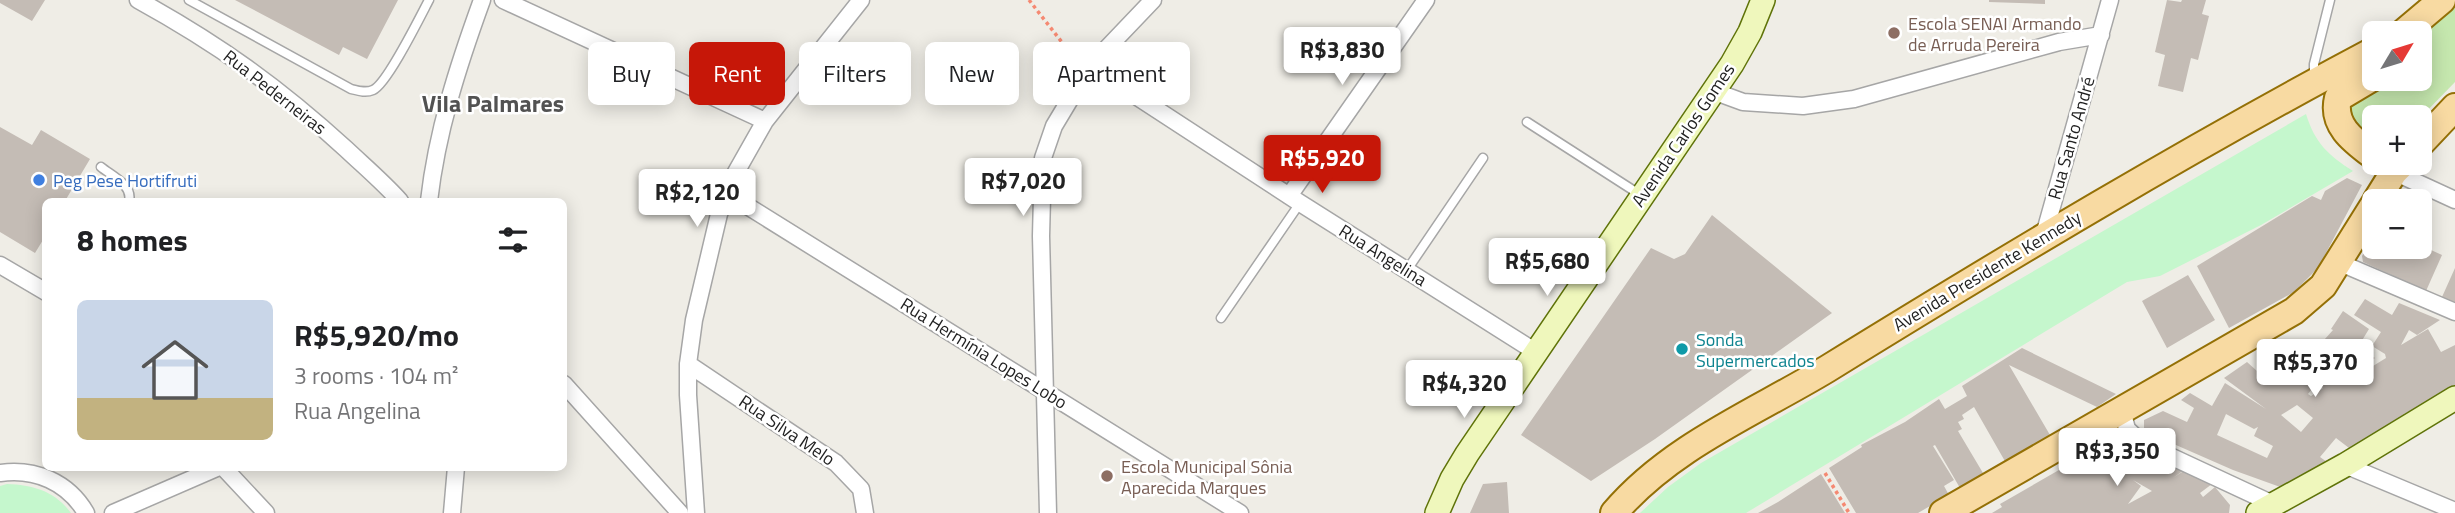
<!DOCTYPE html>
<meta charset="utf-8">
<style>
body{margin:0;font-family:"Titillium Web",sans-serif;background:#f2f2f2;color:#202124;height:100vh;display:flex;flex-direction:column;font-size:26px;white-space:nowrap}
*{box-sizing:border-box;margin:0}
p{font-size:23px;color:#757577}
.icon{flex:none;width:38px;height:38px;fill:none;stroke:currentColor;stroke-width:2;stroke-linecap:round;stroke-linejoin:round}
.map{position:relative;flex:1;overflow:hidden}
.panel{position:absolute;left:42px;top:198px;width:525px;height:273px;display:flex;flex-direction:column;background:#fff;border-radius:10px;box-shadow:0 4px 18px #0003}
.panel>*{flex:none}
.top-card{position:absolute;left:588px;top:42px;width:665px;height:63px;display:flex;gap:14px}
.needle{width:46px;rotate:52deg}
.controls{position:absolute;left:2362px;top:21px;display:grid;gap:14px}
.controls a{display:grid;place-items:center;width:70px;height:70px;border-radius:10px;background:#fff;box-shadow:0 4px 18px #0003;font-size:35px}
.price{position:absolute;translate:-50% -60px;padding:0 16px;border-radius:7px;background:#fff;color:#222;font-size:23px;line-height:46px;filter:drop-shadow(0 2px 4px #0008)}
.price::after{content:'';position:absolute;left:50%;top:42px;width:21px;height:16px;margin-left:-10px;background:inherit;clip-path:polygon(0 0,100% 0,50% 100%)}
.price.current{background:#c61708;color:#fff}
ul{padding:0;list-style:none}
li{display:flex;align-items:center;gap:21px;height:175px;padding:0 35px}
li+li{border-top:2px solid #e0e0e0}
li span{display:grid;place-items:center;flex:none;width:196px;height:140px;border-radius:10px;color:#555}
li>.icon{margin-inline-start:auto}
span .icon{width:84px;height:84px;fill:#fffc;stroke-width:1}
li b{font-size:30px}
h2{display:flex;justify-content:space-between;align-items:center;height:84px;padding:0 35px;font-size:30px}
.chip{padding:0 24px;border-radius:10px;background:#fff;box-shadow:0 4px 18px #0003;font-size:24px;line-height:63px}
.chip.current{background:#c61708;color:#fff}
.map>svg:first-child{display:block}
</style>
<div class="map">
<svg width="2455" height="513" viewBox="0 0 2455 513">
<rect width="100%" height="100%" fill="#efede6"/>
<path fill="#c5e7ae" d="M 2455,7 L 2455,82 L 2420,118 L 2375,117 L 2375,142 L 2348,117 L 2346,104 L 2386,79 L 2420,79 L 2420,37 Z"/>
<path fill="#c5f7cd" d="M 2306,114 C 2315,143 2328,155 2353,171 L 2261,225 L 2160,276 L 2127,282 L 1746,513 L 1640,513 L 1668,487 L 1701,463 Z
M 7,484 C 33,485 55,491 71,513 L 0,513 L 0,486 Z"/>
<path fill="#c4bcb5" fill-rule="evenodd" d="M 0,0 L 45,0 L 32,21 L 0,3 Z
M 235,0 L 398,0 L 367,59 L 343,47 L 339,55 Z
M 1989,0 L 2045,0 L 2045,4 L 1989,2 Z
M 2167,0 L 2181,2 L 2182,0 L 2206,0 L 2202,14 L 2209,16 L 2198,60 L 2191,58 L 2183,92 L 2158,86 L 2165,55 L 2155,52 Z
M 0,127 L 32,145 L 41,130 L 90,159 L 65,201 L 46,201 L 46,235 L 35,253 L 0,232 Z
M 2347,178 L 2362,185 L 2318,268 L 2294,292 L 2229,328 L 2197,266 L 2312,196 L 2321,200 L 2325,191 Z
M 1712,215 L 1832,313 L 1655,439 L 1591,481 L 1521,435 L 1651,248 L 1674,259 L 1685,254 Z
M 2375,234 L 2375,247 L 2420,245 L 2442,255 L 2426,291 L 2363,262 L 2362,256 Z
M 2455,268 L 2455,303 L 2442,297 Z
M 2188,275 L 2215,320 L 2167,348 L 2142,301 Z
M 2365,299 L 2392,315 L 2399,303 L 2440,320 L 2417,335 L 2409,330 L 2401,345 L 2428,329 L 2441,352 L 2455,345 L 2455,387 L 2404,414 L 2405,416 L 2349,448 L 2336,438 L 2320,457 L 2327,462 L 2283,488 L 2233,470 L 2144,431 L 2144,420 L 2163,411 L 2187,422 L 2194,408 L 2181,400 L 2190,393 L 2212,406 L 2225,383 L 2266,409 L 2224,378 L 2247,362 L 2257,371 L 2270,354 L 2298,377 L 2302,371 L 2285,357 L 2295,345 L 2320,365 L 2336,382 L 2348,376 L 2316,349 L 2333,330 L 2331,329 L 2343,311 L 2369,329 L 2358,347 L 2375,358 L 2360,368 L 2372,363 L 2373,366 L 2386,358 L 2385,354 L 2372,346 L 2381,332 L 2354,315 ZM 2317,382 L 2323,388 L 2311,396 L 2308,394 ZM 2297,405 L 2313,418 L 2301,432 L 2281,415 ZM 2226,414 L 2254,429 L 2258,427 L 2254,436 L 2273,446 L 2267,458 L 2217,435 Z
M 2022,348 L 2116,394 L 2097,407 L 2009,365 L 2050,435 L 2006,463 L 1974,407 L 1962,415 L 1964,419 L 1958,422 L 1962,429 L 1958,431 L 1983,473 L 1960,488 L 1935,445 L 1933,446 L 1954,480 L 1944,486 L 1949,495 L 1918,513 L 1856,513 L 1829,468 L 1862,447 L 1861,445 L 1905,422 L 1939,399 L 1945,409 L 1967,396 L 1962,386 Z
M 2115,441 L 2144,452 L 2141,460 L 2164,471 L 2170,462 L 2184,470 L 2173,478 L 2185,470 L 2212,484 L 2200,493 L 2203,497 L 2215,487 L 2230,505 L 2229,513 L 1992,513 L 2002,507 L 2000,504 L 2106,443 ZM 2133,480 L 2152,491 L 2128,504 L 2141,486 Z
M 1821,474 L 1845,513 L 1758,513 L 1778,502 Z
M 1507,482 L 1509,513 L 1470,513 L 1483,484 Z"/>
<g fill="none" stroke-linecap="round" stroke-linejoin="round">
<defs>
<path id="lane" d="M 189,0 L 351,89 C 359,91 366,93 373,90 C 387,84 420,17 429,0
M 2314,76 L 2314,64 L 2330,0
M 1527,122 L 1639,194
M 101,167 C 112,176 133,185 129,201
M 1407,270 L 1483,158
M 1221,318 L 1300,203"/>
<path id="street" d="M 138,0 C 218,44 278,87 346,149 C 364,166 383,182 400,201
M 503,0 L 765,121
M 1090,66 L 1300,203 L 1536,352
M 1713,91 L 1743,102 L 1803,106 L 1854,99 L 2059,42 L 2101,35
M 2394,172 L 2455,200
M 728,194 L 1240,513
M 1289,196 L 1426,0
M 429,201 C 437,131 458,66 482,0
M 2044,235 L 2110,0
M 2338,262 L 2455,312
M 0,265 L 46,292
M 688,364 L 836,463 L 861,489 L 865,513
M 564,384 L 680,513
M 2122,410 L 2127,429 L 2142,443 L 2273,504
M 2345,465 L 2455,511
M 223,467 L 266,513
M 0,473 C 35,468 68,482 86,513
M 113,513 L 219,467
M 452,513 L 456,467
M 696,513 L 688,395 L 688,364 L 694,320 L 719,214 L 735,174 L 765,121 L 861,0
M 1048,513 L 1041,236 L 1043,158 L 1054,126 L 1090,66 L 1153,0"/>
<path id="secondary" d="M 1437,513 L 1452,479 L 1467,454 L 1732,64 L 1750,32 L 1763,0
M 2258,513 L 2345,465 L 2455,398"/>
<path id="primary" d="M 2403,33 L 2442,0
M 2375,76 L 2338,98 C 2331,126 2355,142 2375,157
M 2420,144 L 2455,107
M 2376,201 L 2394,172 L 2403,163
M 1614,513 C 1670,447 1754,413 1827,369 C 2007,258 2188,149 2375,50
M 1943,513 L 2294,311 L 2323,286 L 2375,203"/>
</defs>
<use href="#lane" stroke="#a6a6a6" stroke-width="11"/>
<use href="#street" stroke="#a6a6a6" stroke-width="19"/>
<use href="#secondary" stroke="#5f7309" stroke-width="26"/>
<use href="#primary" stroke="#947006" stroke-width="30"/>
<path stroke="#f58972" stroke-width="3.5" stroke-dasharray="3.5 3.5" stroke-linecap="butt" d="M 1029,0 L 1075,59
M 1825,473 L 1849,513"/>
<use href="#lane" stroke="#fff" stroke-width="8"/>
<use href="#street" stroke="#fff" stroke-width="16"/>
<use href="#secondary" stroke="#eff7bc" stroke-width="23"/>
<use href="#primary" stroke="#f8daa2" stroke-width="26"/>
</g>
<g fill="#8d6e63" stroke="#fff" stroke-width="2.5">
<circle cx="1894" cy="33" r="7"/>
<circle cx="1107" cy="476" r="7"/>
</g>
<circle fill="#3f7fe0" stroke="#fff" stroke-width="2.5" cx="39" cy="180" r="7"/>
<circle fill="#0f9aa8" stroke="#fff" stroke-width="2.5" cx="1682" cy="349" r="7"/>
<g text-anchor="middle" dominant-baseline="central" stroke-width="5" stroke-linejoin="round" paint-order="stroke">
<g font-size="18" fill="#785e54" stroke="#fff" text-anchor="start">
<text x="1908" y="23">Escola SENAI Armando<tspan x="1908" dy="21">de Arruda Pereira</tspan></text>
<text x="1121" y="466">Escola Municipal Sônia<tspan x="1121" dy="21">Aparecida Marques</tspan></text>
</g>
<g font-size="18" fill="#1f1f1f" stroke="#fff">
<text transform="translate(275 92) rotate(38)">Rua Pederneiras</text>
<text transform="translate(1683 135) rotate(-56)">Avenida Carlos Gomes</text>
<text transform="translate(2071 138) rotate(-74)">Rua Santo André</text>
<text transform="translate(1383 255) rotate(32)">Rua Angelina</text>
<text transform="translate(1987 271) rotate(-31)">Avenida Presidente Kennedy</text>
<text transform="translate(984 353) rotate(32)">Rua Hermínia Lopes Lobo</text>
<text transform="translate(787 430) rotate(34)">Rua Silva Melo</text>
</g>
<g font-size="18" fill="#366cbe" stroke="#fff" text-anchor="start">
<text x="53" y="180">Peg Pese Hortifruti</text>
</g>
<g font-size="18" fill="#0d838f" stroke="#fff" text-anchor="start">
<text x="1696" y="339">Sonda<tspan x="1696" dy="21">Supermercados</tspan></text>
</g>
<g font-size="24" font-weight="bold" fill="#525252" stroke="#fff">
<text x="493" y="103">Vila Palmares</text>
</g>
</g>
</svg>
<div class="controls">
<a><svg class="needle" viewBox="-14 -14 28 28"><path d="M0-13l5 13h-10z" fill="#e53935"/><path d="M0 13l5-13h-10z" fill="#757577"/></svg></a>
<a>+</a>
<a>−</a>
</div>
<b class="price" style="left:1342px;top:87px">R$3,830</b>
<b class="price current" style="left:1322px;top:195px">R$5,920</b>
<b class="price" style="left:1023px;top:218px">R$7,020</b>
<b class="price" style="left:697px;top:229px">R$2,120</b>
<b class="price" style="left:1547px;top:298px">R$5,680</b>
<b class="price" style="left:2315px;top:399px">R$5,370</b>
<b class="price" style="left:1464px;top:420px">R$4,320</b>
<b class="price" style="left:2117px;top:488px">R$3,350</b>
<div class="top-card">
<a class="chip">Buy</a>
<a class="chip current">Rent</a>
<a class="chip">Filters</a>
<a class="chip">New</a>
<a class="chip">Apartment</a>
</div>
<section class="panel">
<h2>8 homes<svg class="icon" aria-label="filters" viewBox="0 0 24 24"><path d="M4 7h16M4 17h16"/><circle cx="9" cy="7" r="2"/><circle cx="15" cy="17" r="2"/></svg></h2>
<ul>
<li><span style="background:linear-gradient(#c9d6e8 70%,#c2b280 0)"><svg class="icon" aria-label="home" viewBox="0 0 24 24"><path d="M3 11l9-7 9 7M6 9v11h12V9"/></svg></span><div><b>R$5,920/mo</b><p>3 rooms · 104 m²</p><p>Rua Angelina</p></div></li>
</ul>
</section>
</div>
